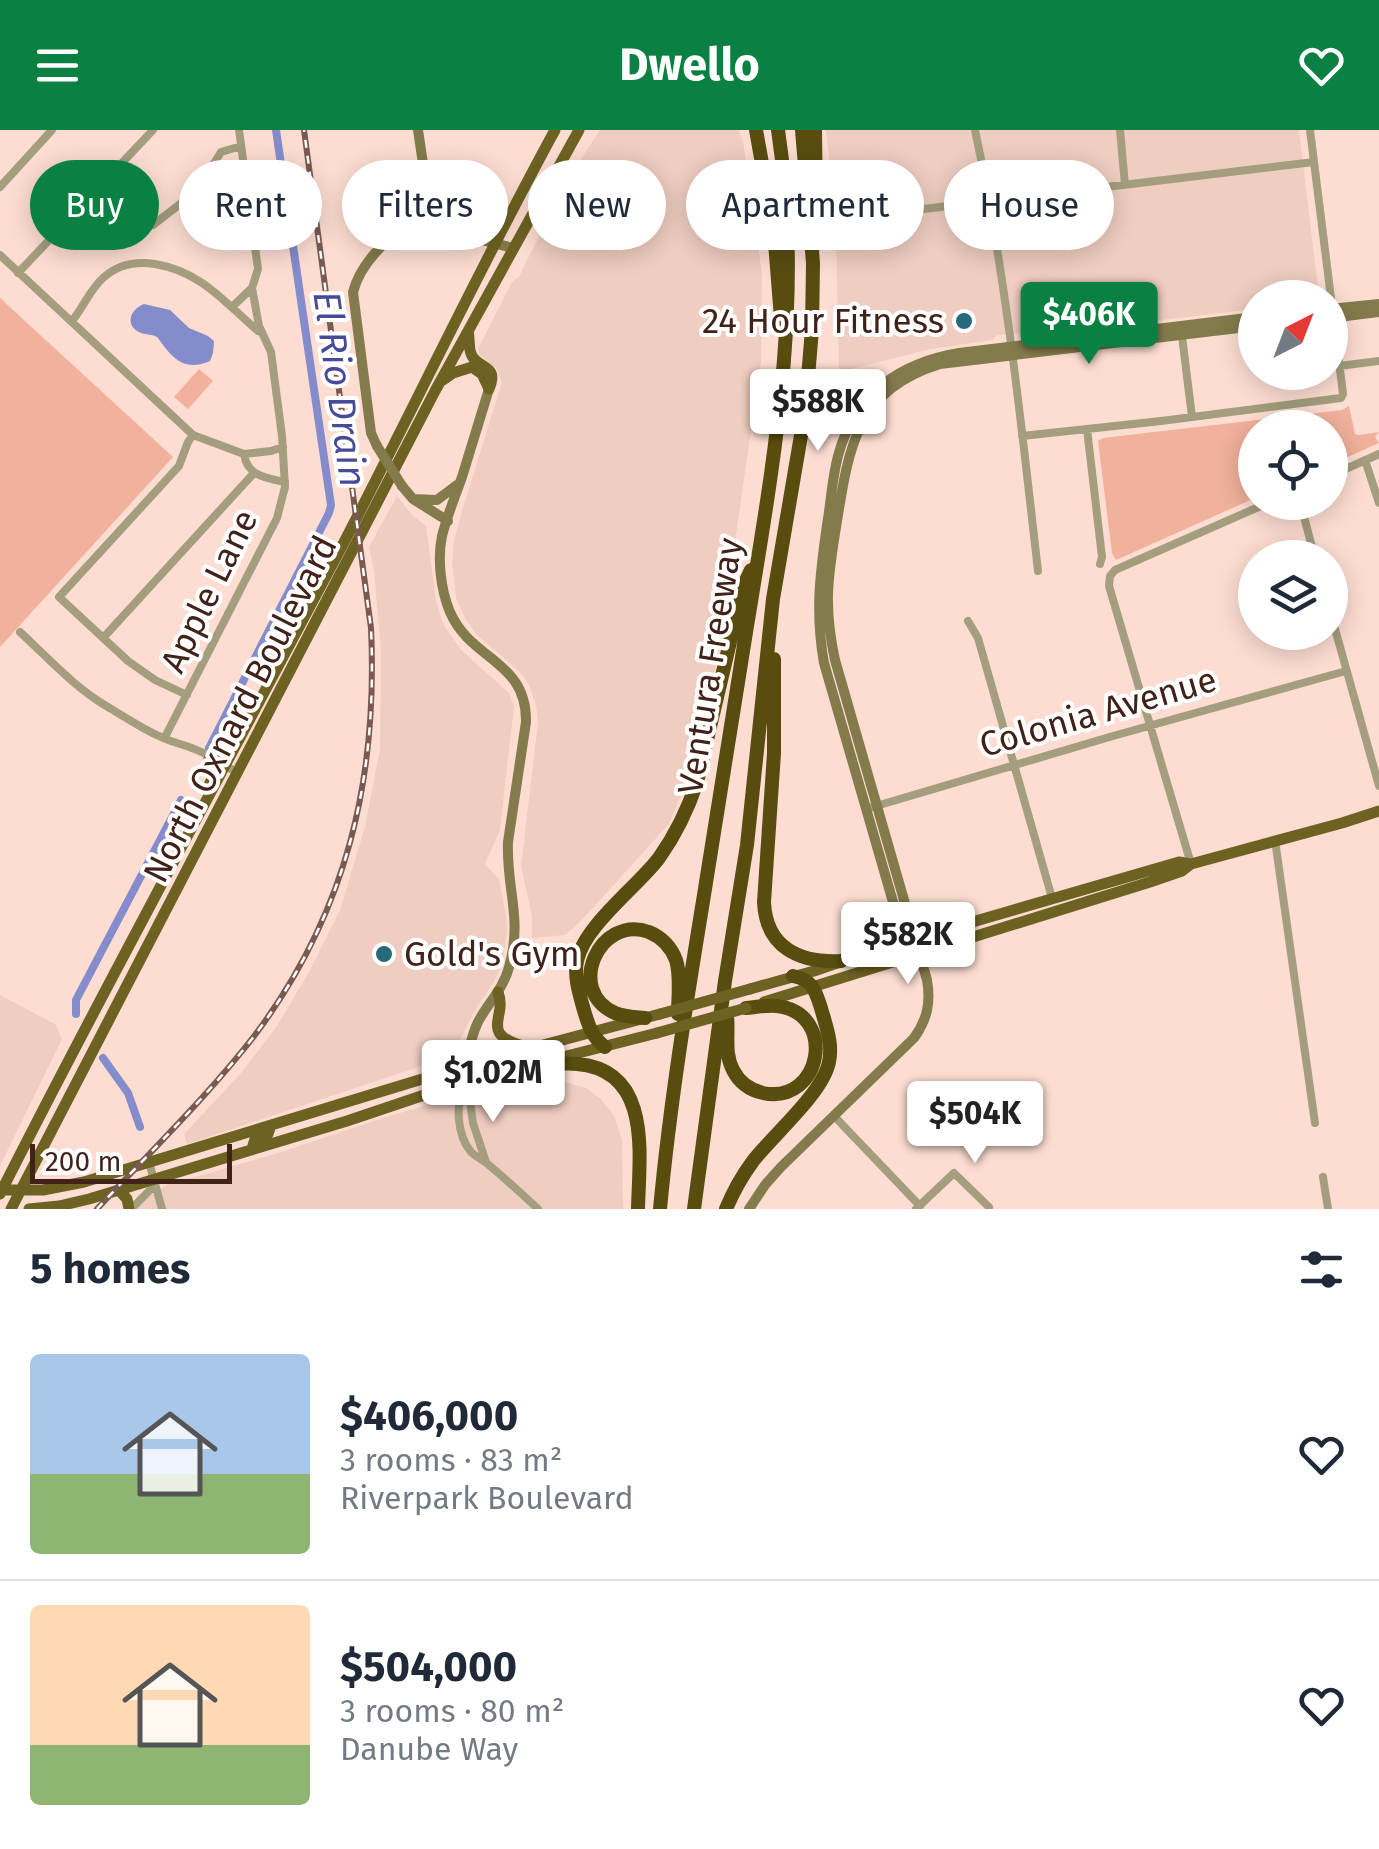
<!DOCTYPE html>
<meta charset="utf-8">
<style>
body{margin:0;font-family:"Fira Sans",sans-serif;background:#f6f6f7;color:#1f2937;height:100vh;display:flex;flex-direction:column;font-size:38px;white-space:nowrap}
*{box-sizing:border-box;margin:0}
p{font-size:32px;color:#747a83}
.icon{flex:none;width:55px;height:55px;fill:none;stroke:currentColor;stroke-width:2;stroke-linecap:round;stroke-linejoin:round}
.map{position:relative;height:1079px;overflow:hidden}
.panel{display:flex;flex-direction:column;background:#fff;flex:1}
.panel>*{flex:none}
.guide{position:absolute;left:30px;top:30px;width:1320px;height:90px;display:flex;gap:20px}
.needle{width:65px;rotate:42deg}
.buttons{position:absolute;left:1238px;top:150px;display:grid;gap:20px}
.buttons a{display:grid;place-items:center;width:110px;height:110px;border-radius:50%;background:#fff;box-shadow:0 5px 25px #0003;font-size:50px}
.scale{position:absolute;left:30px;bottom:25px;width:202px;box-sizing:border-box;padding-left:10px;border:5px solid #402219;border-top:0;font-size:28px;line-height:35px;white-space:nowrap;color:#402219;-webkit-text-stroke:8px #fff;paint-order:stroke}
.price{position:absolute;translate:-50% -85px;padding:0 22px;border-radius:10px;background:#fff;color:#222;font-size:32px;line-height:65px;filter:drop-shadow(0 2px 5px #0008)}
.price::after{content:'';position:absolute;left:50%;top:60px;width:30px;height:22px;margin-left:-15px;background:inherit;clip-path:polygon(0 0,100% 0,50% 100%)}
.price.selected{background:#0b8043;color:#fff}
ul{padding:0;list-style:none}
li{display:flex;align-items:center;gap:30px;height:250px;padding:0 30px}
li+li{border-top:2px solid #e0e1e3}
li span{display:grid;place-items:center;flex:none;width:280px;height:200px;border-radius:10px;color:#555}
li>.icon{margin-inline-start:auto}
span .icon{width:120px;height:120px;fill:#fffc;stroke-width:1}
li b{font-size:42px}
h2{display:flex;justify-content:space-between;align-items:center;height:120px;padding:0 30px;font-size:42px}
.chip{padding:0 35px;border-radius:45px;background:#fff;box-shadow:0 5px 25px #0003;font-size:35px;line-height:90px}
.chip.selected{background:#0b8043;color:#fff}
header{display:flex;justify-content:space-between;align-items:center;height:130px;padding:0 30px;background:#0b8043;color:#fff;font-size:45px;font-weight:700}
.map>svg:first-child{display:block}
</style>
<header><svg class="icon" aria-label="menu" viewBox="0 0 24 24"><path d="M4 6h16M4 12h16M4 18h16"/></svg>Dwello<svg class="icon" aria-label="heart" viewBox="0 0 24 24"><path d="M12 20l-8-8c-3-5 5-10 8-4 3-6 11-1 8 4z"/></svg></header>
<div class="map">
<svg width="1379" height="1079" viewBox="0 0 1379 1079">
<rect width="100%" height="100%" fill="#fdddd2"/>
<path fill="#efcdc1" d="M 600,0 L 739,0 L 743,11 L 762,144 L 761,231 L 719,522 L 691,642 L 669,694 L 580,792 L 565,805 L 532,808 L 532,786 L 521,736 L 538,593 L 536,575 L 529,555 L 521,543 L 476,504 L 466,490 L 456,468 L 452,432 L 454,410 L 463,378 L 502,252 L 497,239 L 480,225 L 478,219 L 512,152 L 519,147 L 529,126 L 540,105 L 541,96 L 568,49 Z
M 826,0 L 1299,0 L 1319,167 L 1255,168 L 1255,179 L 1027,206 L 1022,203 L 997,205 L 993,210 L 930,219 L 839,242 L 836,91 Z
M 397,366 L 411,384 L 426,396 L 436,470 L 443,494 L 461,520 L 509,563 L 514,576 L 500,700 L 485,734 L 499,749 L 506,786 L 507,801 L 503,832 L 493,853 L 476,879 L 453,923 L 445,928 L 187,1014 L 184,1004 L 241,943 L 277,896 L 309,842 L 340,780 L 365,697 L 380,619 L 381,520 L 374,441 L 369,417 Z
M 0,865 L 55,894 L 62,909 L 0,1036 Z
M 528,946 L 561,951 L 586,958 L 601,969 L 614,986 L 622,1010 L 623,1079 L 136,1079 L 148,1067 L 167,1055 L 275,1024 L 386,987 Z"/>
<path fill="#f1b19c" d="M 0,168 L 173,327 L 0,517 Z
M 199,239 L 213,251 L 188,279 L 174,267 Z
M 1349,276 L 1355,304 L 1359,305 L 1379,302 L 1375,307 L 1379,313 L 1330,335 L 1330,298 L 1255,298 L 1255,368 L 1116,430 L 1112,423 L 1098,311 L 1103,308 L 1342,280 Z"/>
<path fill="#858ccc" d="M 144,174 L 170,180 L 189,198 L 208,206 L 214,211 L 213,223 L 210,231 C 192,239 179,235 167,220 C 166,219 158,208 157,207 C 152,204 146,205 141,203 C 124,196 130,179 144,174 Z"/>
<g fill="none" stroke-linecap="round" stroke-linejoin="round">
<path stroke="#858ccc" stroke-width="8" d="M 209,618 L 329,383 L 331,375 L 276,0
M 76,884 L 76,870 L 181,670
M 103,928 L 128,963 L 140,997"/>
<path stroke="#a49e7e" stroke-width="8" d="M 975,0 C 1006,145 1021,293 1038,441
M 1120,0 L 1125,55
M 0,57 L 52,0
M 849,88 L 1314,32
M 153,95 L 184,71 L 208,43 L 221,22 L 241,16
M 0,125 L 193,305 L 244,324 L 271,321 L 283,317
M 18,143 L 153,0
M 232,177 L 252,158 L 258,139 L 239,0
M 72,191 C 83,178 90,159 104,147 C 118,135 136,131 155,134 C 202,142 224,172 258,201
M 1182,206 L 1192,287
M 1339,236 L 1379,231
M 1087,299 L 1102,427 L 1100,434
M 1022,306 L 1161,291 L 1341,268 L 1343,264 L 1310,0
M 244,324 C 247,346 266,348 285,352
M 1365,330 L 1379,373
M 1330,346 L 1379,324
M 1300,372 L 1315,428
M 1330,481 L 1379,656
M 968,491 L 978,508 L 1052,768
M 20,502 C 48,528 75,558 108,577 C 129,590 154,606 177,613 C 198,619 220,630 238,644
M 103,508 L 254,343
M 187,565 L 155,550 L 128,531 L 59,467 L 179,336 L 188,312 L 193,305
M 165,607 L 277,388 L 285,357 L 282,306 L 271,222 L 259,196 L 252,158
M 866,679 L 1113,606 L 1346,541
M 1275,710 L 1315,993
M 1191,734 L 1109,456 L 1110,446 L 1115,440 L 1270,372
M 464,953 C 456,974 456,1004 471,1022 C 476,1027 485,1031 490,1036 C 507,1050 522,1064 538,1079
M 464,953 L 469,964 L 473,993 L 486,1032
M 834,986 L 920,1076
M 149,1032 L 162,1079
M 1323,1047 L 1328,1079
M 131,1079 L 155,1055
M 916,1079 L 954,1043 L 989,1077"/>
<path stroke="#847b4c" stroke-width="10" d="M 418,0 L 426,54 L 439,87 L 474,108 L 513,118
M 434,73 C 457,80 478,95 495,112
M 1330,179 L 1379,174
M 1330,188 L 1379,182
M 377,316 L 371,303 L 353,162 C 363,123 404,97 434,73
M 402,356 L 413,369 L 448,391
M 414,369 L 437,370 L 457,355
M 910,815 L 904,810 L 824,533 C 815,483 820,444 827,395 C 831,372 832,348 838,326 C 854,265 899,233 959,223 L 1255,187
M 464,953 C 466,933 469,911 478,892 C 488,873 504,858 509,837 C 523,788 506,759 508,712 L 526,592 C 527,530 471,531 450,482 C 441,461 437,429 442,406 C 447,386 455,367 462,347 C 471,318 480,288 489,259
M 749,1079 L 765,1055 L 781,1037 L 914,908 C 927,890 931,873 927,850 L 835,530 C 823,475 828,446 837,391 C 849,316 857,260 940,234 L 1255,196"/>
<path stroke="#6e6223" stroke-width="11" d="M 468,201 C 470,209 468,219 472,226 C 481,240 499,235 489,259
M 443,250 L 453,243 L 472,237 L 482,244 L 489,259
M 210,627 L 221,624 L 234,608
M 207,660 L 212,648 L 208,631
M 750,859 L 814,841 L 904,810 L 931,804 L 1179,732 L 1191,734
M 498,862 C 508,889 477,903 526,917
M 764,872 L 1150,752 L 1182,741 L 1191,734 L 1342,693 L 1379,681
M 547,931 L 657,903
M 252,1019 L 255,1009 L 268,1004 L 271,995
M 2,1060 L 43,1060 L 84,1052 L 465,936 L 660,884
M 119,1060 L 127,1069 L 129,1079
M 0,1064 C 110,846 228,632 342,416 C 414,278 480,137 555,0
M 11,1079 L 435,261 L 579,0
M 29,1079 L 59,1076 L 89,1069 L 347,991 L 448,957 L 514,940"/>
<path stroke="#584d0f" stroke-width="14" d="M 756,0 L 774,100 L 781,188
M 815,0 L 816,72
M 774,529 L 774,623 L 764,772 C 766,818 800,833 841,831
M 727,886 C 729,904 724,923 733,940 C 739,952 750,960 763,963 C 822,975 838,883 777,876 C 767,875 756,877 746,878
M 645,888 C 635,887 624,887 615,883 C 565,861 599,784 649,802 C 661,807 671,817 676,830 C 681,846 678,867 678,884
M 605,917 C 591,906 588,894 583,877 C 579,862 574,847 577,831 C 584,796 637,757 659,728 C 676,704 688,679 697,652 L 743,457 L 751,440
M 508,942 C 530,938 554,932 577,934 C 653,940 639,1026 638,1079
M 660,1079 C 670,973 687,869 704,765 C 719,675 732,585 747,496 C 774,330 804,168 778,0
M 694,1079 L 725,851 L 747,715 L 773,469 L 805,282 L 812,200 L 813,133 L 802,0
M 726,1079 C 733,1062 742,1046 753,1031 C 773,1005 823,963 829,932 C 833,914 826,896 821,878 C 815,860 813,850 793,846"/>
<defs>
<path id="rail" d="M 97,1079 C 150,1022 207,967 255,905 C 347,782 378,649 371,498 L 304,0"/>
</defs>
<use href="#rail" stroke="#785a50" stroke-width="6"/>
<use href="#rail" stroke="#fff" stroke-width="2.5" stroke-dasharray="8" stroke-linecap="butt"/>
<path stroke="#847b4c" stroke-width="10" d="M 377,316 L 402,356"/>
<path stroke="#6e6223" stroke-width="11" d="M 660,884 L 750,859
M 657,903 L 746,878"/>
</g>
<g fill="#276a7c" stroke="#fff" stroke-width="4">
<circle cx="964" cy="191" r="10"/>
<circle cx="384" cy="824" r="10"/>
</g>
<g text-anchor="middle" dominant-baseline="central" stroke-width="8" stroke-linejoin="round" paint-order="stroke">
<g font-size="35" fill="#402219" stroke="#fff" text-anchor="end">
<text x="944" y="191">24 Hour Fitness</text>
<text x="404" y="824" text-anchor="start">Gold's Gym</text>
</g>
<g font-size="35" fill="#402219" stroke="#fff">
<text transform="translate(209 461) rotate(-64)">Apple Lane</text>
<text transform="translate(710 536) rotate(-81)">Ventura Freeway</text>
<text transform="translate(240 579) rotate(-63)">North Oxnard Boulevard</text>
<text transform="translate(1098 582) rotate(-16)">Colonia Avenue</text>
</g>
<g font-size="38" font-style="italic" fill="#474a98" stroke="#fff">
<text transform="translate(340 259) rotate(82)">El Rio Drain</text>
</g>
</g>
</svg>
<div class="buttons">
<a><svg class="needle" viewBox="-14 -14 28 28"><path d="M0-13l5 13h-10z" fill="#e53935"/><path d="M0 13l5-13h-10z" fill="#747a83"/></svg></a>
<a><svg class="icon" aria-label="locate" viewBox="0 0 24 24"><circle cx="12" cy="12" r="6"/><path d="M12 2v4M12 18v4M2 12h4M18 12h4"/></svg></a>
<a><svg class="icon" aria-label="layers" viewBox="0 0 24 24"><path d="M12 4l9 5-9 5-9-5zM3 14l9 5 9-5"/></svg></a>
</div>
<div class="scale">200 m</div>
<b class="price selected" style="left:1089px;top:237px">$406K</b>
<b class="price" style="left:818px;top:324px">$588K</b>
<b class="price" style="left:908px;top:857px">$582K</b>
<b class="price" style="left:493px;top:995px">$1.02M</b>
<b class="price" style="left:975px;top:1036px">$504K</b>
<div class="guide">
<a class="chip selected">Buy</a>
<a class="chip">Rent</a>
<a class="chip">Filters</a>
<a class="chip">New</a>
<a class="chip">Apartment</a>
<a class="chip">House</a>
</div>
</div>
<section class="panel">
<h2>5 homes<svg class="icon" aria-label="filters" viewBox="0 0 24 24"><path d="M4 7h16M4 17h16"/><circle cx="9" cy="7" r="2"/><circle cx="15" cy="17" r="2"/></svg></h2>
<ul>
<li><span style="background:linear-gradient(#a9c7e8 60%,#8fb573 0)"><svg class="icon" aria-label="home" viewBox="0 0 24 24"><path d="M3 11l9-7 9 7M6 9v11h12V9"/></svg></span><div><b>$406,000</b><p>3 rooms · 83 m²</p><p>Riverpark Boulevard</p></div><svg class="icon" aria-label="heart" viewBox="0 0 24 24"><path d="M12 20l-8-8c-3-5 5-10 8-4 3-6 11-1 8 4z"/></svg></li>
<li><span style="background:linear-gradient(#ffd9b3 70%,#8fb573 0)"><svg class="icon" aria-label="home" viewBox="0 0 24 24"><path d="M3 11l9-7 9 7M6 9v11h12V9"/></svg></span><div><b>$504,000</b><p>3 rooms · 80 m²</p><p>Danube Way</p></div><svg class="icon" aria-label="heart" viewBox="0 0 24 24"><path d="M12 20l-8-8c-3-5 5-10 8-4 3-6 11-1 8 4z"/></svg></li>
</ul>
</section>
